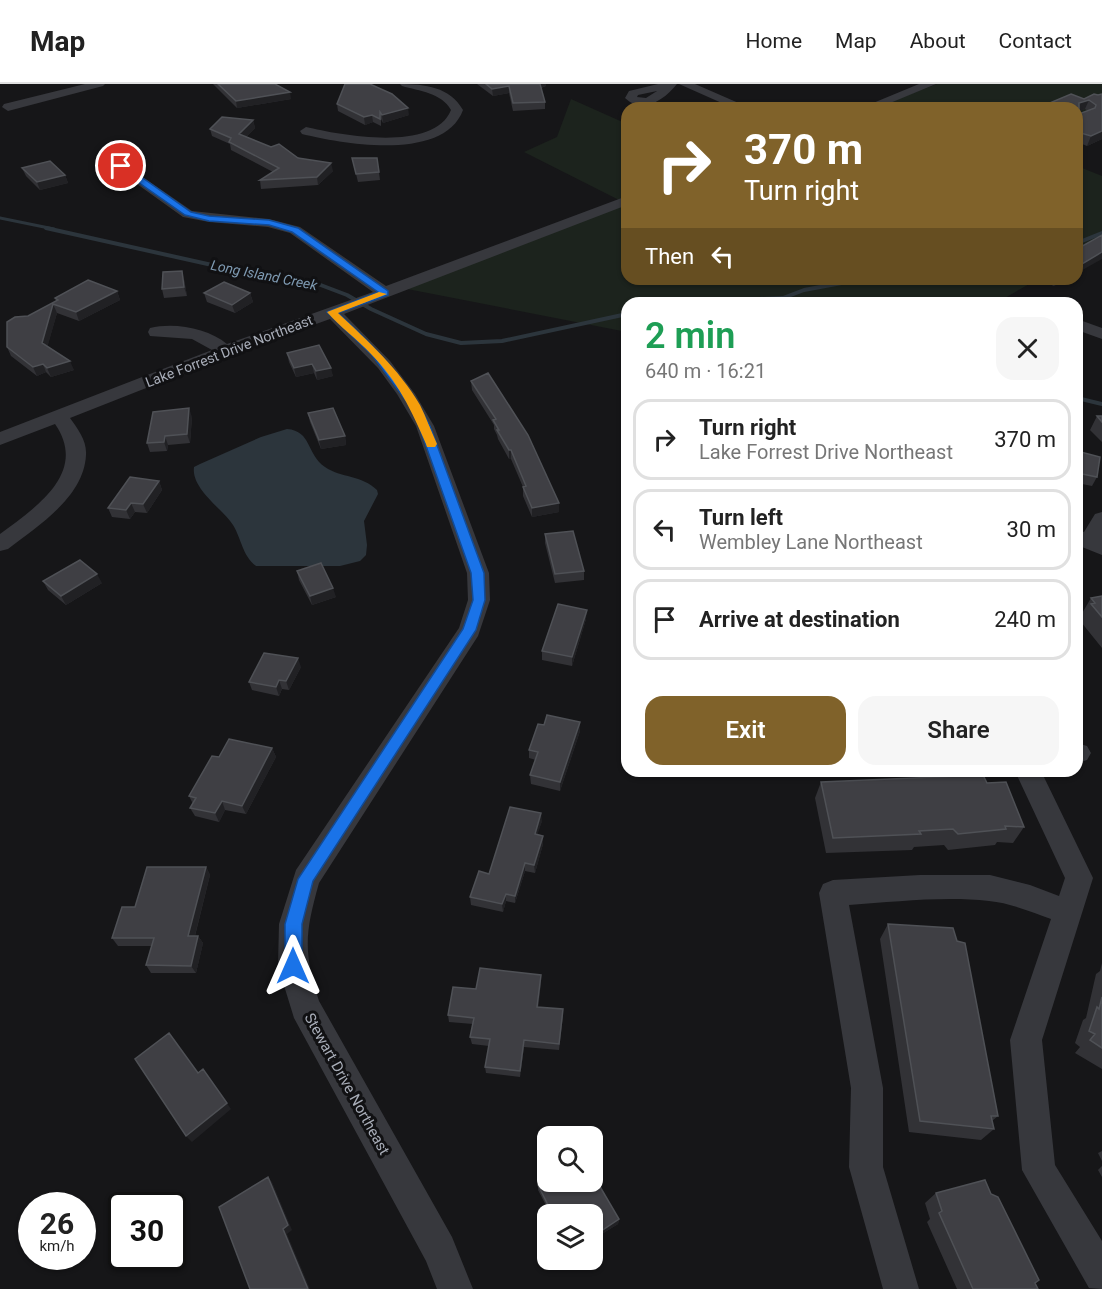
<!DOCTYPE html>
<html lang="en">
<head>
<meta charset="utf-8">
<style>
  body { margin:0; font-family:Roboto,sans-serif; background:#f6f6f6; color:#222; height:100vh; display:flex; flex-direction:column; font-size:22px; white-space:nowrap }
  * { box-sizing:border-box; margin:0 }
  p { font-size:20px; color:#767676 }
  .icon { flex:none; width:33px; height:33px; fill:none; stroke:currentColor; stroke-width:2; stroke-linecap:round; stroke-linejoin:round }
  .map { position:relative; flex:1; overflow:hidden }
  .side { position:absolute; left:621px; top:213px; width:462px; height:480px; display:flex; flex-direction:column; background:#fff; border-radius:18px; box-shadow:0 2px 4px #0004 }
  .side>* { flex:none }
  .hud { position:absolute; left:621px; top:18px; width:462px; height:183px; border-radius:18px; box-shadow:0 2px 4px #0004; background:#80622a; color:#fff; overflow:hidden }
  .controls { position:absolute; left:537px; top:1042px; display:grid; gap:12px }
  .controls a { display:grid; place-items:center; width:66px; height:66px; border-radius:12px; background:#fff; box-shadow:0 2px 4px #0004; font-size:30px }
  .speed { position:absolute; left:18px; top:1108px; display:flex; gap:12px; font-size:30px; font-weight:700; text-align:center }
  .speed>* { display:grid; place-content:center; width:78px; height:78px; border-radius:50%; background:#fff; box-shadow:0 2px 4px #0004; line-height:1 }
  .speed small { font-size:15px; font-weight:400 }
  .speed .limit { border:3px solid #111; border-radius:9px; background:#fff; color:#111 }
  .pin { position:absolute; display:grid; place-items:center; width:51px; height:51px; color:#fff; margin:-26px; border:3px solid #fff; border-radius:50%; box-shadow:0 2px 6px #0007 }
  .me { position:absolute; width:66px; margin:-33px; rotate:0deg; stroke-linejoin:round; filter:drop-shadow(0 0 4px #0008) }
  .turn { display:flex; align-items:center; gap:21px; height:126px; padding:0 24px; font-size:27px }
  .turn .icon { width:78px; height:78px; stroke-width:2.5 }
  .turn b { display:block; font-size:42px; line-height:51px }
  .then { display:flex; align-items:center; height:57px; padding:0 24px; background:#0003; gap:12px; font-size:22px }
  .round { display:grid; place-items:center; flex:none; width:63px; height:63px; border-radius:18px; background:#f6f6f6 }
  .head { display:flex; align-items:center; justify-content:space-between; height:102px; padding:0 24px }
  h1 { font-size:36px; font-weight:600; line-height:45px; color:#1e9e55 }
  .action { display:flex; gap:12px; margin-top:auto; padding:12px 24px }
  .action a { flex:1; height:69px; border-radius:18px; background:#80622a; color:#fff; font-size:24px; font-weight:600; line-height:69px; text-align:center }
  .action a+a { background:#f6f6f6; color:#222 }
  ul { padding:0; list-style:none }
  li { display:flex; align-items:center; gap:18px; height:81px; margin:0 12px 9px; padding:0 12px; border:3px solid #e0e0e0; border-radius:18px }
  li div { flex:1 }
  li b { display:block; font-size:22px }
  li em { font-style:normal }
  header { display:flex; align-items:center; gap:36px; box-sizing:border-box; height:84px; padding:0 30px; background:#fff; border-bottom:2px solid #e0e0e0 }
  header strong { font-size:28px }
  nav { display:flex; gap:33px; margin-inline-start:auto; font-size:21px }
  .map>svg:first-child { display:block }
</style>
</head>
<body>
<header>
<strong>Map</strong>
<nav><a>Home</a><a>Map</a><a>About</a><a>Contact</a></nav>
</header>
<div class="map">
<svg width="1102" height="1205" viewBox="0 0 1102 1205">
  <rect width="100%" height="100%" fill="#161618"/>
  <path fill="#1c231d" d="M937,0H1102V21L1077,31V24H873Z
    M571,15L627,40V195H1038L996,219H627V248L397,203L623,118L524,68L557,53Z
    M1077,82L1102,92V158L1077,172Z"/>
  <path fill="#2c353c" d="M287,345C312,347 306,370 325,383C341,394 362,391 377,406L378,410L364,437L367,461L366,471L360,477L340,482H256C242,471 242,456 233,441C223,425 191,405 194,383L200,380L261,353Z"/>
  <g fill="none" stroke-linecap="round" stroke-linejoin="round">
    <path stroke="#2c353c" stroke-width="3" d="M0,134L54,145"/>
    <path stroke="#2c353c" stroke-width="4" d="M46,144L248,189L285,192L318,200L347,211L371,225L426,250L461,259L502,257L627,230
      M1077,159L1102,149
      M783,214L804,206L863,195
      M675,219L782,214L812,219
      M1077,314L1102,320"/>
    <path fill="#37383d" fill-rule="evenodd" d="M85,0H105L103,2L8,27L2,23L4,20Z
      M400,0C425,0 450,3 463,26C444,78 343,60 302,50L300,47L306,43C340,51 434,69 451,26C442,9 419,7 402,2Z
      M658,0H677C664,16 643,31 625,14L629,7ZM657,7L646,14L637,13L638,11Z
      M679,0H695L750,24H733Z
      M919,0H936L878,24H861Z
      M121,78L192,127L269,135L300,143L386,202L627,112V121L344,230L390,277L415,310L434,342L489,489L490,516L478,552L319,799C305,849 303,867 319,917L452,1153L473,1205H437L426,1177L294,934L278,882L279,840L296,786L459,544L468,516L467,489L416,342L397,310L378,284L330,235L230,271L70,334C78,345 87,357 86,371C84,413 38,442 8,465L0,467V450C35,424 89,389 55,340L0,361V348L212,266L192,255L150,252L148,248L150,244C174,238 208,244 227,260L373,208L290,149L268,143L209,138L183,133L116,85L114,82Z
      M1077,235L1102,244V255L1077,246Z
      M1102,428V471L1077,461V446L1084,448L1095,430Z
      M1077,659L1087,662L1091,669L1087,676L1078,679Z
      M1015,687H1041L1093,794L1042,956L1055,1081L1102,1157V1205L1089,1204L1022,1086L1010,956L1051,835C1032,828 1010,819 989,817C943,812 895,818 849,821L883,1004V1083L919,1205H883L849,1083L851,1004L819,809L823,800L833,796L920,791H990L1030,801L1059,812L1065,794Z"/>
  </g>
  <path fill="#323236" fill-rule="evenodd" d="M213,0H275L291,15L237,24Z
    M477,0H546V2L541,4L545,18V25L513,27L509,9L493,12Z
    M1098,11L1102,55L1087,62L1077,58V24L1084,15ZM1085,25L1088,27L1079,30V27Z
    M337,20L409,31L383,39L381,35V42L373,38L365,41L338,27Z
    M253,36L255,44L246,53L333,87L318,101L261,105L260,96L273,88L231,66L230,60L212,52L210,45Z
    M352,74H377L380,96L358,98Z
    M22,84L65,91L68,99L40,106L26,92Z
    M184,195L187,212L164,214L162,205Z
    M1037,195H1066L1054,202Z
    M117,207L120,216L79,237L57,229L47,263L74,286L51,293L46,288L37,292L11,272L7,263L28,232L56,217L55,214Z
    M204,209H250L253,218L235,229L207,218Z
    M319,261L333,292L317,296L314,289L296,293L289,278L287,269Z
    M471,297L559,419V428L532,433L523,412V403L511,375H509L498,355L497,351L494,345V341L472,306Z
    M308,329L345,352L346,361L321,365L310,338Z
    M1097,332H1102V358L1090,346Z
    M192,333L190,359L168,361L167,367L150,368L147,359Z
    M1077,367L1097,393L1092,402L1077,399Z
    M159,397L162,406L147,429L135,428L130,435L112,433L108,424Z
    M545,450L584,487V496L555,499L545,459Z
    M297,487L336,513L312,521L299,496Z
    M43,497L102,499L66,521L48,506Z
    M1102,512V564L1081,538L1083,534L1081,531L1091,514Z
    M586,535L572,582L542,576V567Z
    M301,583L289,606L282,605L279,612L252,606L249,598Z
    M580,638V647L560,707L531,700L530,691L536,676L529,674V666L544,641Z
    M272,664L276,673L246,730L225,726L219,738L195,732L190,724L193,720L189,712L219,673Z
    M821,698L987,699L1024,743L1013,759L997,758L995,761L948,766L944,761L914,763L912,766L826,769L815,714Z
    M542,737L537,750L543,752V760L535,789L525,787L515,819L506,817L503,828L471,821L470,813L489,790Z
    M206,783L210,791L195,852H198L203,859L196,889H151L146,881L152,862H118L112,854L135,823Z
    M888,840L998,1032L992,1037L994,1045L981,1056L909,1048L880,855Z
    M1102,879V985L1075,969L1080,963L1075,959L1083,936L1086,934L1096,890L1100,887Z
    M541,898L538,923L563,932L559,966L524,963L520,993L486,989L485,983L489,962L472,960L470,953L473,940L449,938L448,931L476,905Z
    M1102,1067V1077L1098,1069Z
    M548,1073V1086L544,1080V1075Z
    M1102,1082V1093L1098,1086Z
    M538,1101L619,1135L618,1140L592,1156V1131H551L538,1106Z
    M936,1109L991,1110L1038,1205H957L927,1138L930,1135L925,1119Z"/>
  <path fill="#212124" d="M539,0H546V2L539,4Z
    M509,2V9L493,12L492,5Z
    M290,8L291,15L237,24L236,17Z
    M1089,16L1085,25L1077,28L1079,19Z
    M408,24L409,31L383,39L382,31Z
    M372,31L373,38L365,41L364,33Z
    M253,36L255,44L241,58L239,50Z
    M1102,47V55L1087,62L1091,52Z
    M331,79L333,87L318,101L317,93Z
    M65,91L68,99L40,106L37,98Z
    M1102,168V175L1077,189V183Z
    M182,187L184,195L187,212L184,203Z
    M1057,195H1066L1054,202Z
    M117,207L120,216L79,237L76,228Z
    M250,209L253,218L235,229L232,221Z
    M53,220L57,229L46,268L42,259Z
    M70,277L74,286L51,293L47,284Z
    M43,280L46,288L37,292L33,283Z
    M312,280L314,289L296,293L294,284Z
    M331,284L333,292L317,296L316,287Z
    M189,324L192,333L190,359L187,350Z
    M165,352L168,361L167,367L164,358Z
    M345,352L346,361L321,365L319,356Z
    M509,366H511V375H509Z
    M159,397L162,406L147,429L143,420Z
    M131,419L135,428L130,435L126,426Z
    M559,419V428L532,433V424Z
    M97,490L102,499L66,521L61,512Z
    M333,504L336,513L312,521L310,512Z
    M587,526L586,535L572,582V573Z
    M298,574L301,583L289,606L286,597Z
    M279,596L282,605L279,612L276,603Z
    M580,638V647L560,707V698Z
    M272,664L276,673L246,730L242,722Z
    M222,717L225,726L219,738L215,729Z
    M541,729L542,737L535,758V750Z
    M543,752V760L535,789L534,781Z
    M525,779V787L515,819V812Z
    M206,783L210,791L193,859L188,852Z
    M506,810V817L503,828L502,820Z
    M198,852L203,859L196,889L191,882Z
    M541,891V898L538,929L537,923Z
    M524,956V963L520,993V987Z
    M203,985L231,1025L192,1058L186,1052Z
    M268,1093L272,1098L292,1146L287,1150L310,1205H308L283,1145Z
    M619,1135L618,1140L592,1156V1153Z"/>
  <path fill="#3f3f44" stroke="#4f5156" stroke-width="1.5" fill-rule="evenodd" d="M218,0H275L290,8L236,17Z
    M345,0H370L392,10L408,24L382,31L380,28V35L372,31L364,33L337,20Z
    M486,0H540L545,18L513,19L509,2L492,5Z
    M1071,10L1084,15L1094,10L1098,11L1102,10V47L1091,52L1077,48V24H1038ZM1089,16L1096,21L1095,24L1079,30V19Z
    M222,33L253,36L239,50L271,63L279,60L298,74L331,79L317,93L260,96L279,84L229,58L231,54L210,45Z
    M352,74H377L379,88L356,90Z
    M50,77L65,91L37,98L22,84Z
    M1102,151V168L1077,183V165Z
    M182,187L184,203L162,205L163,188Z
    M88,196L117,207L76,228L53,220L42,259L70,277L47,284L43,280L33,283L7,263V238L15,233L28,232L58,216L55,214Z
    M224,198L250,209L232,221L204,209Z
    M319,261L331,284L316,287L312,280L294,284L287,269Z
    M488,289L528,351L559,419L532,424L523,403L526,402L511,366H509L497,346H499L493,336L496,335L471,297Z
    M189,324L187,350L165,352L164,358L147,359L153,328Z
    M333,324L345,352L319,356L308,329Z
    M1097,332H1102V338Z
    M1077,367L1100,373L1097,393L1077,389Z
    M130,393L159,397L143,420L131,419L126,426L108,424Z
    M573,447L584,487L555,490L545,450Z
    M80,476L97,490L61,512L43,497Z
    M321,479L333,504L310,512L297,487Z
    M1102,512V533L1091,520L1095,519L1091,514Z
    M558,520L587,526L572,573L542,567Z
    M264,569L298,574L286,597L279,596L276,603L249,598Z
    M547,631L580,638L560,698L530,691L538,668L529,666L538,640L544,641Z
    M229,655L272,664L242,722L222,717L215,729L190,724L196,714L189,712L212,672L219,673Z
    M983,691L987,699L1006,698L1024,743L1005,742L1006,745L958,750L953,745L919,747L921,750L833,754L821,698Z
    M510,723L541,729L535,750L543,752L534,781L525,779L515,812L506,810L502,820L470,813L479,787L489,790Z
    M147,783H206L188,852H198L191,882L146,881L154,854H112L122,823H135Z
    M888,840L953,844L957,857L965,859L998,1032H991L994,1045L920,1037Z
    M480,884L541,891L537,923L563,925L559,960L524,956L520,987L485,983L490,955L470,953L474,934L448,931L453,903L476,905Z
    M1102,913V964L1090,956L1095,950L1089,947L1097,923L1099,925Z
    M169,949L198,989L203,985L227,1019L186,1052L135,975Z
    M548,1073V1081L544,1075Z
    M592,1089L619,1135L592,1153V1131H553L538,1101L548,1095V1098H592Z
    M268,1093L288,1141L283,1145L308,1205H250L219,1123Z
    M985,1096L991,1110L998,1113L1039,1196L1035,1199L1038,1205H973L939,1129L942,1127L936,1109Z"/>
  <path fill="#1a73e8" stroke="#114b97" stroke-width="1.5" d="M118,80H123L191,128L209,132L269,136L298,144L388,207V211L338,229C375,263 408,297 430,342L484,489L485,516L476,546L313,797L302,840V882L299,888L293,890L287,888L285,882V840L298,795L463,545L473,516L471,489L419,342L410,322L372,271L327,228L378,208L292,148L269,141L209,137L185,131L118,84Z"/>
  <path fill="#f59e0b" d="M379,208L387,210L338,229C368,257 399,285 420,321C426,333 431,347 437,360L435,363H427L426,360C412,327 397,296 371,270C357,255 340,243 327,228Z"/>
  <g text-anchor="middle" stroke-width="6" stroke-linejoin="round" paint-order="stroke">
    <g font-size="14" font-style="italic" fill="#7f9bb3" stroke="#111113">
      <text transform="translate(264 191) rotate(11)" y="5">Long Island Creek</text>
    </g>
    <g font-size="14" fill="#a8adb8" stroke="#111113">
      <text transform="translate(229 267) rotate(-21)" y="5">Lake Forrest Drive Northeast</text>
    </g>
    <g font-size="15" fill="#a8adb8" stroke="#111113">
      <text transform="translate(347 1000) rotate(61)" y="5">Stewart Drive Northeast</text>
    </g>
  </g>
</svg>
<div class="controls">
<a><svg class="icon" aria-label="search" viewBox="0 0 24 24"><circle cx="10" cy="10" r="6"/><path d="M15 15l6 6"/></svg></a>
<a><svg class="icon" aria-label="layers" viewBox="0 0 24 24"><path d="M12 4l9 5-9 5-9-5zM3 14l9 5 9-5"/></svg></a>
</div>
<div class="speed"><div>26<small>km/h</small></div><div class="limit">30</div></div>
<div class="pin" style="left:121px;top:82px;background:#d93025"><svg class="icon" aria-label="arrive" viewBox="0 0 24 24"><path d="M6 21V4h12l-3 4 3 4H6"/></svg></div>
<svg class="me" style="left:293px;top:882px" viewBox="-20 -20 40 40"><path d="M0-17L14 15 0 8-14 15z" fill="#1a73e8" stroke="#fff" stroke-width="4"/></svg>
<div class="hud">
<div class="turn"><svg class="icon" aria-label="right" viewBox="0 0 24 24"><path d="M7 20v-9h11M14 6l5 5-5 5"/></svg><div><b>370 m</b>Turn right</div></div>
<div class="then">Then<svg class="icon" aria-label="left" viewBox="0 0 24 24"><path d="M17 20v-9H6M10 6l-5 5 5 5"/></svg></div>
</div>
<section class="side">
<div class="head"><div><h1>2 min</h1><p>640 m · 16:21</p></div><a class="round"><svg class="icon" aria-label="close" viewBox="0 0 24 24"><path d="M6 6l12 12M18 6L6 18"/></svg></a></div>
<ul>
<li><svg class="icon" aria-label="right" viewBox="0 0 24 24"><path d="M7 20v-9h11M14 6l5 5-5 5"/></svg><div><b>Turn right</b><p>Lake Forrest Drive Northeast</p></div><em>370 m</em></li>
<li><svg class="icon" aria-label="left" viewBox="0 0 24 24"><path d="M17 20v-9H6M10 6l-5 5 5 5"/></svg><div><b>Turn left</b><p>Wembley Lane Northeast</p></div><em>30 m</em></li>
<li><svg class="icon" aria-label="arrive" viewBox="0 0 24 24"><path d="M6 21V4h12l-3 4 3 4H6"/></svg><div><b>Arrive at destination</b></div><em>240 m</em></li>
</ul>
<div class="action"><a>Exit</a><a>Share</a></div>
</section>
</div>
</body>
</html>
